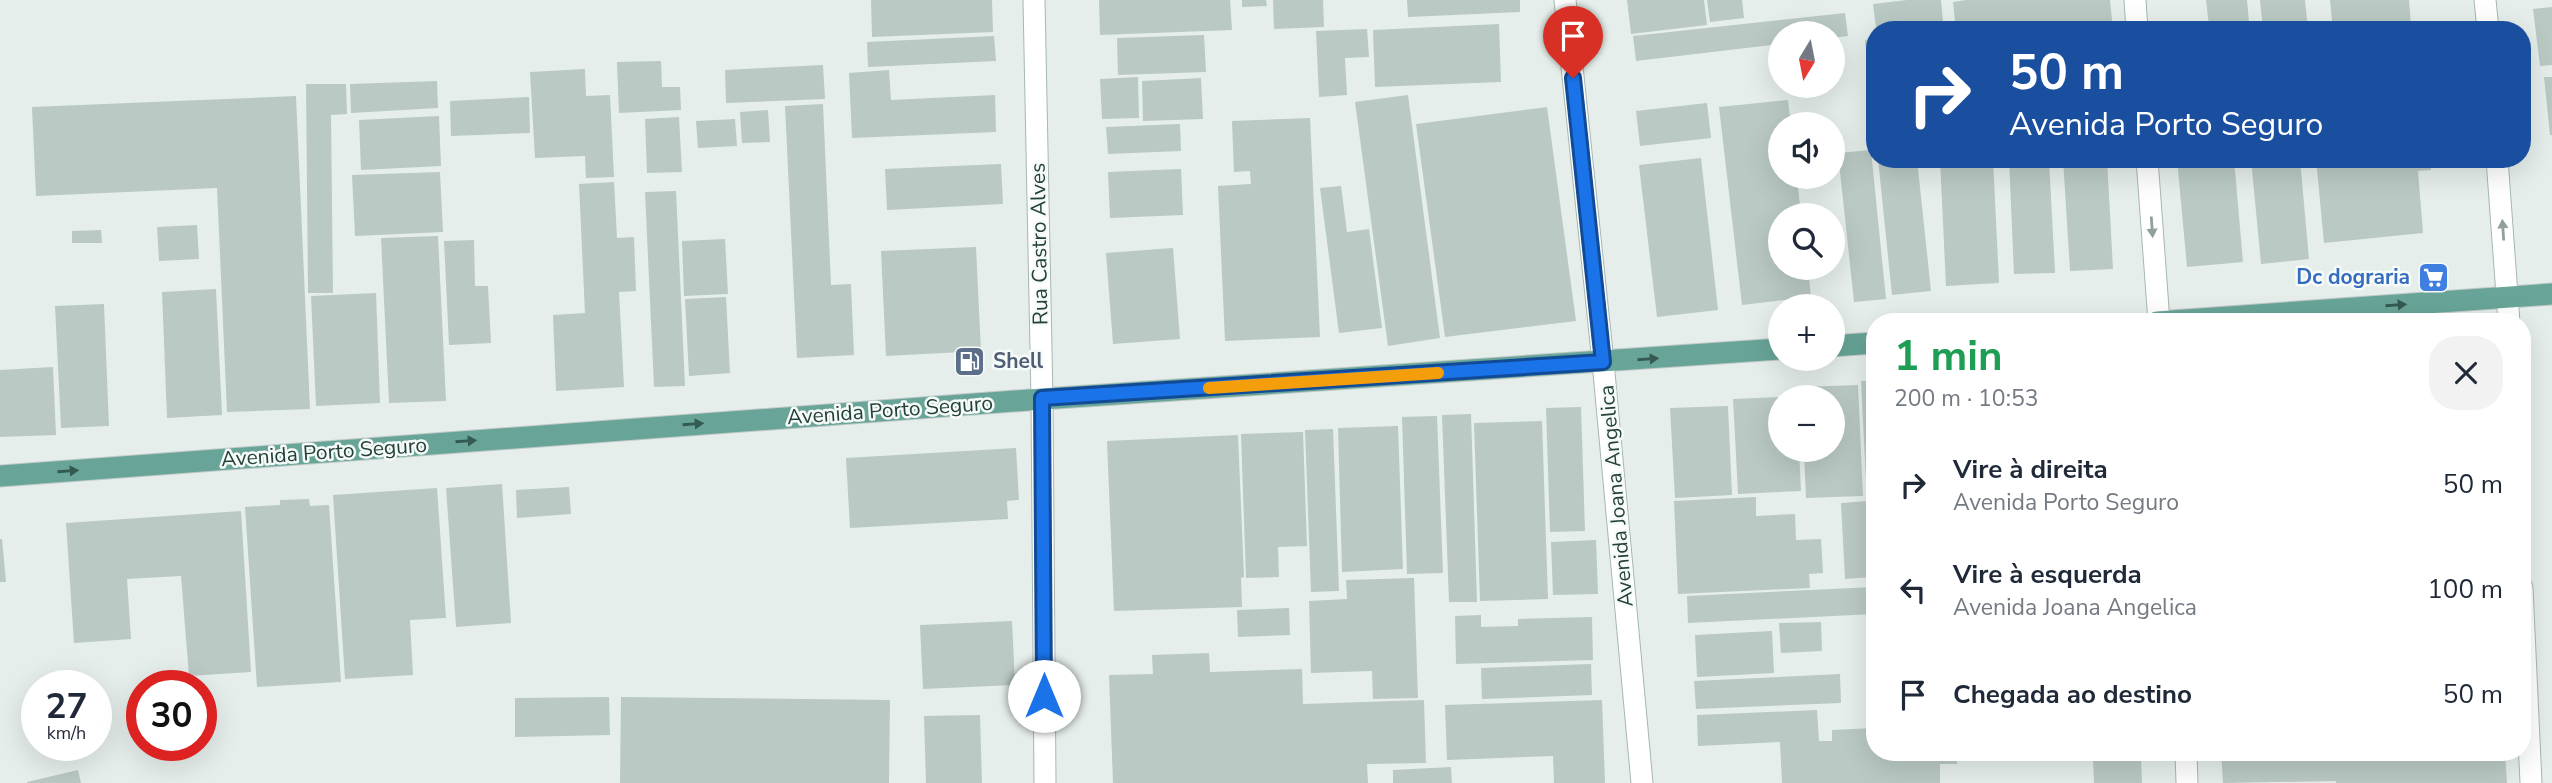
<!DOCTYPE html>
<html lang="pt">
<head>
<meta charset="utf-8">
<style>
  body { margin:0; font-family:"Nunito Sans",sans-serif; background:#f2f2f3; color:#1f2937; height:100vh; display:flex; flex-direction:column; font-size:26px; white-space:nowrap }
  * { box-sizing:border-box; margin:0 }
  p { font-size:23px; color:#747a83 }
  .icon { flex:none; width:38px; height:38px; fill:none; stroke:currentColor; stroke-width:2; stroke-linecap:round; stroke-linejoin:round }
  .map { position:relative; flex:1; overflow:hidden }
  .sheet { position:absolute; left:1866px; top:313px; width:665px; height:448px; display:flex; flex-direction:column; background:#fff; border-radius:28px; box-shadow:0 7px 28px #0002 }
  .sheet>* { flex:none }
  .top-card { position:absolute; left:1866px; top:21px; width:665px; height:147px; border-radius:28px; box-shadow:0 7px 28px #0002; background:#1a4fa0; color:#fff; overflow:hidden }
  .needle { width:46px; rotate:190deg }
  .fabs { position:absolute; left:1768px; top:21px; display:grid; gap:14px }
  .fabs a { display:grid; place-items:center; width:77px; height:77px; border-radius:50%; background:#fff; box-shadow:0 7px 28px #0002; font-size:35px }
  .speed { position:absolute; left:21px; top:670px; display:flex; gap:14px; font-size:35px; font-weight:700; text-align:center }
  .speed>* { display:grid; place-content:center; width:91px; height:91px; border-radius:50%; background:#fff; box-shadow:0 7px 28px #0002; line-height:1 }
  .speed small { font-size:18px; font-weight:400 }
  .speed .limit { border:10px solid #d22; background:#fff; color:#111 }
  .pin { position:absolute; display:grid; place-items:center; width:60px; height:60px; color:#fff; margin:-72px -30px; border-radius:50% 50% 50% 0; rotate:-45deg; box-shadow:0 0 7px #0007 }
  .pin .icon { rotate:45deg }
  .me { position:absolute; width:77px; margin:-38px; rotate:0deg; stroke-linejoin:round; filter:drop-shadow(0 0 5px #0008) }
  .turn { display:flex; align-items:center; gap:24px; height:147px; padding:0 28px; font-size:32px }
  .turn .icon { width:91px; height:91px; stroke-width:2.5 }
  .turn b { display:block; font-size:49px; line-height:60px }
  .round { display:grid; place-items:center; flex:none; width:74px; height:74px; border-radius:28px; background:#f2f2f3 }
  .overview { display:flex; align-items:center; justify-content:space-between; height:119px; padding:0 28px }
  h1 { font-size:42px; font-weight:700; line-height:52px; color:#1e9e55 }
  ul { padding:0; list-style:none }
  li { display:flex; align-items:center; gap:21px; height:105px; padding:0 28px }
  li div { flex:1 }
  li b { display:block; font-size:26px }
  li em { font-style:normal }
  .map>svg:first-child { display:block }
</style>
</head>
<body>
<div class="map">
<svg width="2552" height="783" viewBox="0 0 2552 783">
  <rect width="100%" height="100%" fill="#e5eeeb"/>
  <path fill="#bac9c4" d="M871,0H992L993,32L872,37Z
    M1099,0H1230L1232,30L1100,35Z
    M1242,0H1266L1267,6L1242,7Z
    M1273,0H1323L1324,27L1274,29Z
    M1407,0H1520V12L1408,17Z
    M1627,0H1704L1707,25L1631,34Z
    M1707,0H1742L1744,18L1710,22Z
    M1907,0H1941L1943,21L1876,28L1873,4Z
    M1966,0H2110L2113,30H1956L1953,2Z
    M2206,0H2247L2249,22L2209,26Z
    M2260,0H2305L2308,30H2263Z
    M2330,0H2409L2411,26L2333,30Z
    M2552,7V65L2540,66L2533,9Z
    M1845,13L1848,36L1832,38V33H1780V44L1636,61L1633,36Z
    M1499,24L1501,82L1375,87L1373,30Z
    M1367,29L1369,57L1345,58L1347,95L1319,97L1316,31Z
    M1204,35L1206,72L1118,75L1117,38Z
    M994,36L996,61L868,67L867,42Z
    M1874,39V109H1872L1865,40Z
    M661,61L662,87H680L681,110L619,113L617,62Z
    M823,65L825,99L726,103L725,70Z
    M585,69L586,96L610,95L614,177L586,178L585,156L535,158L530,72Z
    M889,70L891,100L995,95L996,132L852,138L849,73Z
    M1138,77L1139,118L1102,119L1100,79Z
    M2544,77H2552V135H2550Z
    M1201,78L1203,119L1143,121L1142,81Z
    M437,81L438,108L351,113L350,84Z
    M306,84H346L347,114L331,115L333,293H308Z
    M1408,95L1440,338L1388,346L1355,102Z
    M296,96L310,409L227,412L217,188L36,196L32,107Z
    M529,97L530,133L451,136L450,101Z
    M1788,100L1791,124H1780V177H1797L1801,215H1780V268H1808L1811,297L1742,305L1719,107Z
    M1707,103L1711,138L1640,146L1636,111Z
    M823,104L831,285L851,284L854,355L797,358L785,106Z
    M1547,107L1576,321L1445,337L1416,124Z
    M768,110L770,142L742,143L740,112Z
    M439,116L441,166L361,170L359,120Z
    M679,117L682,172L647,173L645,119Z
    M1310,118L1320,337L1225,341L1218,186L1251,184L1250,171L1234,172L1232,121Z
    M735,119L737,146L698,148L696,121Z
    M1180,124L1181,151L1108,154L1106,127Z
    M1871,150L1886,299L1854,302L1838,153Z
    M1701,158L1718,310L1657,317L1639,165Z
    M1878,159H1917L1931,291L1892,295Z
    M1940,159H1993L1999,283L1946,286Z
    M2009,159H2049L2055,273L2014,274Z
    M2063,159H2107L2113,269L2070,271Z
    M2177,159H2234L2243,262L2187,267Z
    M2251,159H2300L2309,259L2261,264Z
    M2316,159H2430L2431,170L2418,171L2423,233L2324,243Z
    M1001,164L1003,204L887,210L885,169Z
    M1181,169L1183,215L1110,218L1108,172Z
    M440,172L443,232L355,236L352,175Z
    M614,182L617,238L634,237L636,291L619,292L624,387L556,391L553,315L585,313L579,184Z
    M1341,186L1347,232L1369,229L1382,328L1339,333L1320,188Z
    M676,191L685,386L654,387L645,192Z
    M197,225L199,259L159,261L157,227Z
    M101,230L102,243H72V231Z
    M438,236L446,401L389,403L381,238Z
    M725,239L728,294L684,296L682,241Z
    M474,240L475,286H488L491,343L449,345L444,241Z
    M976,247L981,351L886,356L881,251Z
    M1173,248L1180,339L1113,344L1106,253Z
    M216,289L222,415L167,418L162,292Z
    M376,293L380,403L316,406L311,296Z
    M726,297L730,373L689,376L685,299Z
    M104,304L109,426L61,428L55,306Z
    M53,367L56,435L0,437V370Z
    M1861,381H1874V577L1845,579L1841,503L1867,501Z
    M1858,385L1863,496L1806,498L1804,450H1832V397H1802L1801,387Z
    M1780,397V450H1799L1801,491L1738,494L1733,399Z
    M1728,406L1732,495L1675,498L1670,408Z
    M1581,407L1585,531L1550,532L1546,408Z
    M1471,414L1477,602H1449L1442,415Z
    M1437,416L1443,573L1407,574L1402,417Z
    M1542,421L1548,599L1480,601L1474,423Z
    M1398,426L1403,569L1342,572L1338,428Z
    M1333,429L1339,591L1311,592L1305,430Z
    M1303,432L1307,546L1278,547L1279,577L1246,578L1241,434Z
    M1238,435L1244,577L1241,578L1242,607L1114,611L1107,441Z
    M1016,448L1019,500L1007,501L1008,519L850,528L846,458Z
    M502,484L511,623L456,627L446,488Z
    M569,487L571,514L517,518L516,490Z
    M437,488L446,618L410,620L413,675L345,679L333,495Z
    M1756,497V516L1795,514L1796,540L1821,539L1823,573L1809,574L1810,588L1678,594L1674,501Z
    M309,499L310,506L329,505L341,682L257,687L245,507L280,505V500Z
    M241,511L251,672L189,676L181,576L127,579L131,639L74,643L66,523Z
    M0,539H2L6,582H0Z
    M1596,540L1598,594L1553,595L1551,542Z
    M1414,578L1418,698L1373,699L1372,671L1311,673L1309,601L1347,599L1346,580Z
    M1874,587V614L1688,623L1687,596Z
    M1289,608L1290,635L1238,637L1237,610Z
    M1481,615V627L1518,626V619L1592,617L1593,660L1456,664L1455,616Z
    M1012,621L1015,685L923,689L920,625Z
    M1821,622L1822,651L1781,653L1779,623Z
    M1772,631L1774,673L1697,677L1695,635Z
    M1209,653L1210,672L1302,669L1303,704L1424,700L1426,763L1367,764L1368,783H1113L1109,675L1153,674L1152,655Z
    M1591,664L1592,695L1482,699L1481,668Z
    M1840,674L1841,703L1696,709L1694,681Z
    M609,697L610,735L515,737V698Z
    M621,697L890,700L889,783H620Z
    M1602,700L1605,783H1554L1553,756L1447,760L1445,705Z
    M1817,710L1819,741H1832V730L1874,728V752H1956L1957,764H1940V783H1782L1780,742L1698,746L1697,715Z
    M980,715L982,783H926L924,716Z
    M2221,752H2505L2507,783H2336V781L2223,783Z
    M2141,758L2142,783H2094L2093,760Z
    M1451,767L1452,783H1393V770Z
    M78,770L81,783H27V782Z"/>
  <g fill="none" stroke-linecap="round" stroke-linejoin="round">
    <defs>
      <path id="minor" d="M1034,0L1042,399L1045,783
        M1565,0L1603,362L1642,783
        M2135,0L2137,30
        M2485,0L2488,30
        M2147,159L2159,322
        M2497,159L2509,322
        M2522,588L2531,783
        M2186,752L2187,783"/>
      <path id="major" d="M2157,322L2552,294
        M1832,346L1874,343
        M0,476L1042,399L1780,349"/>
    </defs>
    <use href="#minor" stroke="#a7b7b2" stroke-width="23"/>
    <use href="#major" stroke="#c1cac8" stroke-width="23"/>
    <use href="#minor" stroke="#fff" stroke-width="21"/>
    <use href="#major" stroke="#68a598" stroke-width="21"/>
  </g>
  <defs><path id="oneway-solid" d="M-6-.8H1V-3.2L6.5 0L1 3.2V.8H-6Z" transform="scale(1.75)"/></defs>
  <g fill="#91a09c">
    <use href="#oneway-solid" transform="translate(2152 227) rotate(86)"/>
    <use href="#oneway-solid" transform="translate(2503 230) rotate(-94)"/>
  </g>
  <g fill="#345a52">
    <use href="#oneway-solid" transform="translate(2396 305) rotate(-4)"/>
    <use href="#oneway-solid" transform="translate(1648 359) rotate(-4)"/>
    <use href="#oneway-solid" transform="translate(693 424) rotate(-4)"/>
    <use href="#oneway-solid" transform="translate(466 441) rotate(-4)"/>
    <use href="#oneway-solid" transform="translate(68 471) rotate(-4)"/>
  </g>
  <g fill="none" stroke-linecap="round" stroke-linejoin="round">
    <defs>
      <path id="route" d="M1044,696L1042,398L1603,362L1573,78"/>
    </defs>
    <use href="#route" stroke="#114b97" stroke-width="18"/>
    <use href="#route" stroke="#1a73e8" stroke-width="12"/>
    <path stroke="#f59e0b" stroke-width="12" d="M1209,388L1438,373"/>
  </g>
  <defs>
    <symbol id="supermarket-square" viewBox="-11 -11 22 22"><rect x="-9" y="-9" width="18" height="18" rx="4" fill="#3f7fe0" stroke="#f6faf8"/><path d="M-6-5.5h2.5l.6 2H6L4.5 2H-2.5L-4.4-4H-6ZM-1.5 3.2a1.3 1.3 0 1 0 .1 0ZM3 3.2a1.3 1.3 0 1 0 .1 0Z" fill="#fff"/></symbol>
    <symbol id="fuel-square" viewBox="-11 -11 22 22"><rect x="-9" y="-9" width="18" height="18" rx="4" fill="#5c6f8a" stroke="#f6faf8"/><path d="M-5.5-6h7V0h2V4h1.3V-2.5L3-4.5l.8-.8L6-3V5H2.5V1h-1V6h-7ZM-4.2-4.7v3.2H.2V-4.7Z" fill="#fff"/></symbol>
  </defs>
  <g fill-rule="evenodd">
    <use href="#supermarket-square" x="2416" y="260" width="35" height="35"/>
    <use href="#fuel-square" x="952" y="344" width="35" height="35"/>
  </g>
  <g text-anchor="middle" stroke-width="5" stroke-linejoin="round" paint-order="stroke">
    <g font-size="21" fill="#23413a" stroke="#f6faf8">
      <text transform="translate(1039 244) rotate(-91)" y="7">Rua Castro Alves</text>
      <text transform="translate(890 410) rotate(-4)" y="7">Avenida Porto Seguro</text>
      <text transform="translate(324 452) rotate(-4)" y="7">Avenida Porto Seguro</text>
      <text transform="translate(1616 496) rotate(-95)" y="7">Avenida Joana Angelica</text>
    </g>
    <g font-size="21" font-weight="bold" fill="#366cbe" stroke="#f6faf8" text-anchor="end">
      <text x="2410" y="284">Dc dograria</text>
    </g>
    <g font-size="21" font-weight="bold" fill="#4e5e75" stroke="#f6faf8" text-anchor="start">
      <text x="993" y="368">Shell</text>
    </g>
  </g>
</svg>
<div class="fabs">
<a><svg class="needle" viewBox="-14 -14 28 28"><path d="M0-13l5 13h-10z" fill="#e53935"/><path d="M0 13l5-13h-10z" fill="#747a83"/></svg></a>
<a><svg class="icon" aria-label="sound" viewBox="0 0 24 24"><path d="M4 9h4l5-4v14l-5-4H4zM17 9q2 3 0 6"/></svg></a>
<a><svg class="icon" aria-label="search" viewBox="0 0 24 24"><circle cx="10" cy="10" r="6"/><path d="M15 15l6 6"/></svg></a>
<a>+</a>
<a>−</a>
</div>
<div class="speed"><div>27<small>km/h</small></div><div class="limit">30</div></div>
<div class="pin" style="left:1573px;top:78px;background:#d93025"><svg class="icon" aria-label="arrive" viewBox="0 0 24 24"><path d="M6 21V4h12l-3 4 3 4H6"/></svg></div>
<svg class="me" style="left:1044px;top:696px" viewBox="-20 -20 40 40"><circle r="19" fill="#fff"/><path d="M0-13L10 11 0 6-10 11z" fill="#1a73e8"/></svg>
<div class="top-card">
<div class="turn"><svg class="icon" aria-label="right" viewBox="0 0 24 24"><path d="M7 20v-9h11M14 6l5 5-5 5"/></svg><div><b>50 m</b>Avenida Porto Seguro</div></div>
</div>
<section class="sheet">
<div class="overview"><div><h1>1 min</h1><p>200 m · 10:53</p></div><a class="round"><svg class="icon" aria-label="close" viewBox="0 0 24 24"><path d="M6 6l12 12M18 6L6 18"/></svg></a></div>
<ul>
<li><svg class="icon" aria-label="right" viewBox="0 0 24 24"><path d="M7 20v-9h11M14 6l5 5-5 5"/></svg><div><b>Vire à direita</b><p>Avenida Porto Seguro</p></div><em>50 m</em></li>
<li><svg class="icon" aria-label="left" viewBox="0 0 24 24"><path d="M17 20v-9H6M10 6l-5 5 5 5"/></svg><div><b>Vire à esquerda</b><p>Avenida Joana Angelica</p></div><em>100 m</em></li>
<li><svg class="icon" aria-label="arrive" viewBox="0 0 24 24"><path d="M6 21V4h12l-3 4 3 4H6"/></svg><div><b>Chegada ao destino</b></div><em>50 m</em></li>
</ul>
</section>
</div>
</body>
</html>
